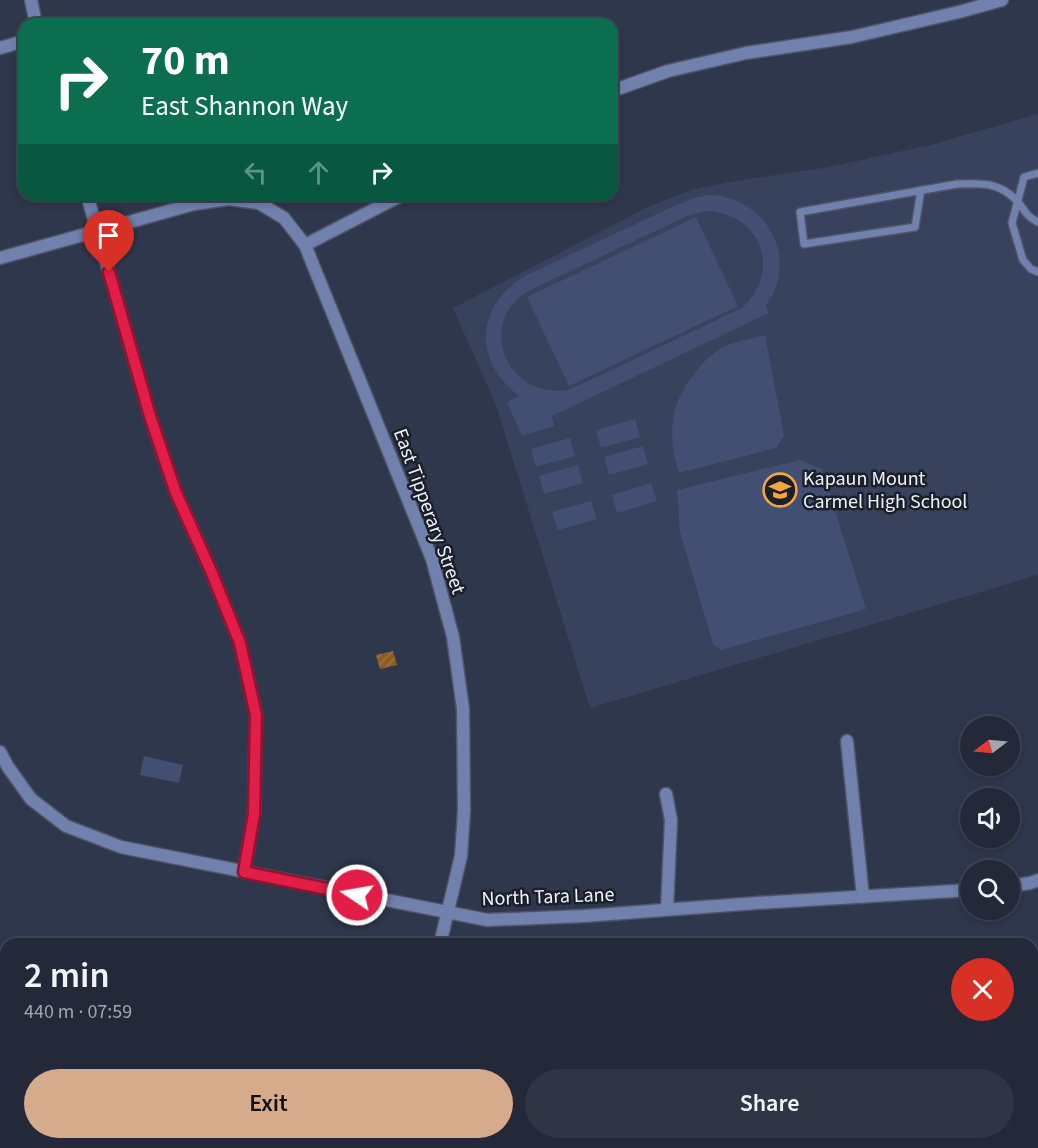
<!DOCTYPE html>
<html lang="en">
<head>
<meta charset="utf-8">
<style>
  body { margin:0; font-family:"Source Sans 3",sans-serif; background:#2f3544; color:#f1f3f6; height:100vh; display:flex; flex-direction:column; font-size:22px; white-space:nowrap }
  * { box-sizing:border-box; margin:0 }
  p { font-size:20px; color:#a3a6ae }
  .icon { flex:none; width:33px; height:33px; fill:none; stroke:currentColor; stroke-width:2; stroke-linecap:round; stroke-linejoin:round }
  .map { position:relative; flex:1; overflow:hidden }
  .details { position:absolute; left:0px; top:938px; width:1038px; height:212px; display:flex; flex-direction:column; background:#232939; border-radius:18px 18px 0 0; box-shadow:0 3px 9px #0003,0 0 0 2px #404553 }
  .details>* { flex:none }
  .top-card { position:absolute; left:18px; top:18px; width:600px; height:183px; border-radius:18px; box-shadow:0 3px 9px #0003,0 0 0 2px #404553; background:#0b6e4f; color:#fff; overflow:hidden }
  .needle { width:39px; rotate:254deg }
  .controls { position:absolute; left:960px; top:716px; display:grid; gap:12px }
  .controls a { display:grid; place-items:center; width:60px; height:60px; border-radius:50%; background:#232939; box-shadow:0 3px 9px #0003,0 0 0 2px #404553; font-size:30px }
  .pin { position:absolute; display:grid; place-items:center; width:51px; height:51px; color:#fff; margin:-62px -26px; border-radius:50% 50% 50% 0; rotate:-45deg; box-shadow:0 0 6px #0007 }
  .pin .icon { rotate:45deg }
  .me { position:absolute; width:66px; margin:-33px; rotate:282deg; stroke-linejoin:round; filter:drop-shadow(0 0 4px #0008) }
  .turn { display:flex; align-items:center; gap:21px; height:126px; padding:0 24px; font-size:27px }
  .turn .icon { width:78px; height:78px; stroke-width:2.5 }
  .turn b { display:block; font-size:42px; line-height:51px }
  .lanes { display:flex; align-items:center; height:57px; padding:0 24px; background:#0003; justify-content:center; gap:30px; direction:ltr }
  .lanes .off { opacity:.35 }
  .round { display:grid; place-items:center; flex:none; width:63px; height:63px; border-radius:32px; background:#2f3544 }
  .overview { display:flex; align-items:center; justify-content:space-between; height:102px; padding:0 24px }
  h1 { font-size:36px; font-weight:600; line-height:45px }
  .cta { display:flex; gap:12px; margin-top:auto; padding:12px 24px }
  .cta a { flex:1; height:69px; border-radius:36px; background:#d6ab8b; color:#111; font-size:24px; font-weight:600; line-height:69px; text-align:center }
  .cta a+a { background:#2f3544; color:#f1f3f6 }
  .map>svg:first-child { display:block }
</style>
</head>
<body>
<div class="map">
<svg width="1038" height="1148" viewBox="0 0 1038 1148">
  <defs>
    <pattern id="building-hatch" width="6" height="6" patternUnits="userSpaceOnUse" patternTransform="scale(1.5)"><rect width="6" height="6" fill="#8d5d22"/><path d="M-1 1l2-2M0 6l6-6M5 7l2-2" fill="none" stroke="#9d7543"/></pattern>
  </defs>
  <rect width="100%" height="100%" fill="#2f374c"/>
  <path fill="#38425c" d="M1038,114V575L590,708L496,405L453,308L650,206L694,189L736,181L829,167L930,145Z"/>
  <path fill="#424f72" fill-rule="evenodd" d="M705,195C763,193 802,256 766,306L769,313L552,416L554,426L522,436L507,402L519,396C473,361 475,306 525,276L674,206L694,198L705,196ZM706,211C761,213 783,271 742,308L571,389C514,403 476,333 521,296C526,292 532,290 537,287L687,216Z
    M696,217L738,306L569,386L527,297Z
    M765,335L784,436L776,448L679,473C673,455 670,432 674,413C679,391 701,360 720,349C734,341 750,339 765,335Z
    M635,419L640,437L601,448L596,430Z
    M570,438L575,456L536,467L531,449Z
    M643,446L648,464L609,475L604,457Z
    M800,460L822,469L866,609L721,650L713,644L680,532L677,490Z
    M578,465L583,483L544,494L539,476Z
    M651,483L657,501L617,513L612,495Z
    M591,501L597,519L558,530L552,512Z
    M144,756L183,765L179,783L140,775Z"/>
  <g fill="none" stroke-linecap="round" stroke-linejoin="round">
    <path stroke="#132155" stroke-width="4" d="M1032,994L1038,995
      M0,1066L6,1060
      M255,1143L257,1148
      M759,1143L761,1148
      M286,1148L297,1143
      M848,1148L850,1143"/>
  </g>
  <path fill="url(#building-hatch)" d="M393,651L397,665L380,669L376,655Z"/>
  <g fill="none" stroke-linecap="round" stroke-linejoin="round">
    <defs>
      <path id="service" d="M1038,173L1024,177L1012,223L1023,260L1031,269L1038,272
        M921,190L915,227L804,244L800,212L957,184C982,183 1000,182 1018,202C1026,212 1026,216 1038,222"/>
      <path id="minor" d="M31,0L36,24
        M0,48L24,41
        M612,91L668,71L746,53L852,37L959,12L1002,0
        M87,195L150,416L176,493L211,571L240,643L256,715L254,814L244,872
        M305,245L402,195
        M0,258L194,204L229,199L259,203L284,218L305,245L432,559L453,637L463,709L464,811L461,856L440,944
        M847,741L863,897
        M0,752L8,767L31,799L66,826L121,847L487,920L584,916L757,903L970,890
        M666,794L671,820L667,909
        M1010,886L1030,883L1038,880
        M398,1148L399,1143"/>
    </defs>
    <use href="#service" stroke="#4e5568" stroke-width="10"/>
    <use href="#minor" stroke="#4e5568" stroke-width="15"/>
    <use href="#service" stroke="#7081ad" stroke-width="7"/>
    <use href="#minor" stroke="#7081ad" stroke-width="12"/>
  </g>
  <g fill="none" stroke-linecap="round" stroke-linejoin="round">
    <defs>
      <path id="route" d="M109,272L150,416L176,493L211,571L240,643L256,715L254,814L244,872L357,895"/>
    </defs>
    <use href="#route" stroke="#92132f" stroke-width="15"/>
    <use href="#route" stroke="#e11d48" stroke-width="10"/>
  </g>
  <defs>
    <symbol id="school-ring" viewBox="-11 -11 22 22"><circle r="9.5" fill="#1b1f28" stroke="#f3a443" stroke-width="1.5"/><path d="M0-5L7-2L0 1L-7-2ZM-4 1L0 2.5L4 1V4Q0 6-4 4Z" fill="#f3a443"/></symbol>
  </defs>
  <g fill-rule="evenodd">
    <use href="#school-ring" x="761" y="471" width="38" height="38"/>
  </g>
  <g text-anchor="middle" stroke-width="5" stroke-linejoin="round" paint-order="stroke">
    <g font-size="20" fill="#eef3fe" stroke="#1b1f28" text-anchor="start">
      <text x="803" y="485">Kapaun Mount<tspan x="803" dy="23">Carmel High School</tspan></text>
    </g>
    <g font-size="20" fill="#eef3fe" stroke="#1b1f28">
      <text transform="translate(430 511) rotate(70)" y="7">East Tipperary Street</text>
      <text transform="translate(548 896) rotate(-2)" y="7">North Tara Lane</text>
    </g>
  </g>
</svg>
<div class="controls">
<a><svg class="needle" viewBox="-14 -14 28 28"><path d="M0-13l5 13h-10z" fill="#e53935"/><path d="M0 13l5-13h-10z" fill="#a3a6ae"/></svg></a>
<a><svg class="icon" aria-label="sound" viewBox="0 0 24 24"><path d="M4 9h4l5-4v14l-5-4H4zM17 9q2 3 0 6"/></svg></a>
<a><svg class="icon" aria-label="search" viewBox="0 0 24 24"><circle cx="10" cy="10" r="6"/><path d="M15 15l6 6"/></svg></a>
</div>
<div class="pin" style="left:109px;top:272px;background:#d93025"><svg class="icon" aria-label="arrive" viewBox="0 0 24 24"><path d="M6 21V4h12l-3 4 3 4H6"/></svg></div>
<svg class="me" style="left:357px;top:895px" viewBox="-20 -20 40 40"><circle r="17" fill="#e11d48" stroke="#fff" stroke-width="3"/><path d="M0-11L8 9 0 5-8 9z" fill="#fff"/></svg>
<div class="top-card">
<div class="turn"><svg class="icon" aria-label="right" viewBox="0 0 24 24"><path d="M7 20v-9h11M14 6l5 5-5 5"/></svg><div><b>70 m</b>East Shannon Way</div></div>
<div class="lanes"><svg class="icon off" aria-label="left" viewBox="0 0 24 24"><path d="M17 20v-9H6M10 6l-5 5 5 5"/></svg><svg class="icon off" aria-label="ahead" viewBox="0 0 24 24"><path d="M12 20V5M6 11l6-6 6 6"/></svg><svg class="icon" aria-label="right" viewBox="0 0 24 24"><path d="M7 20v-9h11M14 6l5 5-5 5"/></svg></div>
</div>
<section class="details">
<div class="overview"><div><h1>2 min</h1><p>440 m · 07:59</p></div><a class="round" style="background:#d93025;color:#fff"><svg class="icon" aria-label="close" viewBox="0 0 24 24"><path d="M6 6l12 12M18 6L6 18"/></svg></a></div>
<div class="cta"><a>Exit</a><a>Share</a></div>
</section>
</div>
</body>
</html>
